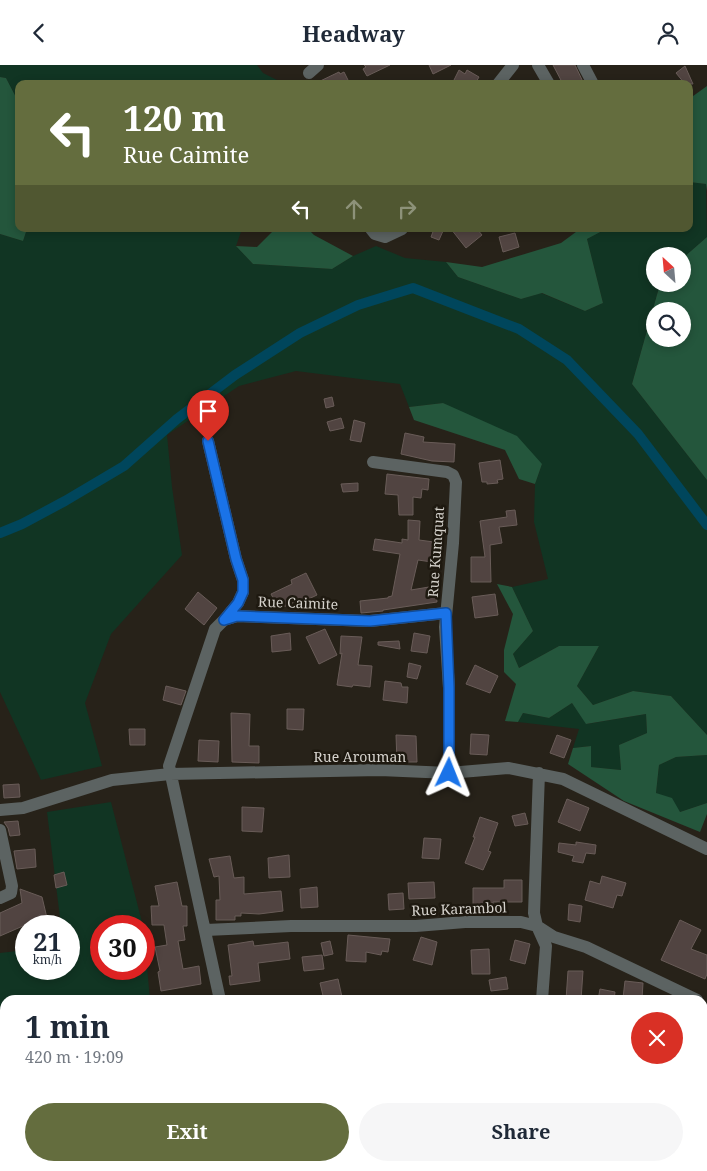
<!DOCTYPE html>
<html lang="en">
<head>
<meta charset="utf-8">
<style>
  body { margin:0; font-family:"Noto Serif",serif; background:#f6f6f7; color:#1f2937; height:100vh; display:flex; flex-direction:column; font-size:19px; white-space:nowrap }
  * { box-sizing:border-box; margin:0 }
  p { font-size:16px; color:#747a83 }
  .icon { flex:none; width:28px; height:28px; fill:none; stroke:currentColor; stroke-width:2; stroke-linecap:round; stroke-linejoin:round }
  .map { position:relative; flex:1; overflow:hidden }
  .side { position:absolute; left:0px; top:930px; width:708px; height:176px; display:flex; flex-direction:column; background:#fff; border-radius:15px 15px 0 0; box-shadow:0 2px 8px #0003 }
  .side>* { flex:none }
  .banner { position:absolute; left:15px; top:15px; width:678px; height:152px; border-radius:10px; box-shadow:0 2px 8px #0003; background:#646d3e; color:#fff; overflow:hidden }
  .needle { width:32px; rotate:334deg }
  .tools { position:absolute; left:646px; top:182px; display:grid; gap:10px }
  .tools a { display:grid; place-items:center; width:45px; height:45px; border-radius:50%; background:#fff; box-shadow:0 2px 8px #0003; font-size:25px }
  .speed { position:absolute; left:15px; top:850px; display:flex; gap:10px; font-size:25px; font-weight:700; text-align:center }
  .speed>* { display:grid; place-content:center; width:65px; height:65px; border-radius:50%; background:#fff; box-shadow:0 2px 8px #0003; line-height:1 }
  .speed small { font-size:12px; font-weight:400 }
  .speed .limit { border:8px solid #d22; background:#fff; color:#111 }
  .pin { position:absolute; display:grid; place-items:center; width:42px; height:42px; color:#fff; margin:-51px -21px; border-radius:50% 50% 50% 0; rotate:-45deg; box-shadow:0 0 5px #0007 }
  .pin .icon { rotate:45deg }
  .me { position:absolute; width:55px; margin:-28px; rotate:2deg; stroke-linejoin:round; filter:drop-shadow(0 0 4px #0008) }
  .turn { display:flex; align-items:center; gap:18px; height:105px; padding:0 25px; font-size:22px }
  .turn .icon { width:65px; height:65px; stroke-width:2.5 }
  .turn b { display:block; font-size:35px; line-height:42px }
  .lanes { display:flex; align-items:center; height:48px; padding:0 25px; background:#0003; justify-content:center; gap:25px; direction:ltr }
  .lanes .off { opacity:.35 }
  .round { display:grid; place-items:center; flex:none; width:52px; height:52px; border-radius:26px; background:#f6f6f7 }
  .overview { display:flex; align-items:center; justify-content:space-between; height:85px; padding:0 25px }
  h1 { font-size:30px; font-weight:700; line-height:38px }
  .primary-button { display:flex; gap:10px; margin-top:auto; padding:10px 25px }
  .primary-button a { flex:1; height:58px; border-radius:30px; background:#646d3e; color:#fff; font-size:20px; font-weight:700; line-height:58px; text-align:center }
  .primary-button a+a { background:#f6f6f7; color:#1f2937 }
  header { display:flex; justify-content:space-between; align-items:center; height:65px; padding:0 25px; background:#fff; font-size:22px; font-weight:700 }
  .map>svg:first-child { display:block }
</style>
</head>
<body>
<header><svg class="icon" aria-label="back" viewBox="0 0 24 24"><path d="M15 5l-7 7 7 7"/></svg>Headway<svg class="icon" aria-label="person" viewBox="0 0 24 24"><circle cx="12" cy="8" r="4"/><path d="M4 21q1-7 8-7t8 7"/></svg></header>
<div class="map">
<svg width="707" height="1106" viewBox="0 0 707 1106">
  <rect width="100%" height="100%" fill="#272219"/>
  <path fill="#113523" d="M0,0H257L263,8L285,19H19V38L6,13L0,12Z
    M689,117L706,119L707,172L683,193L682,191H655V219H660L632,319L707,415V670L671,631L633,626L593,640L577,621L599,581H559L519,603L513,589L533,566L512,522L548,514L534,457L535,419L542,399L443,338L409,342L400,319L296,306L239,321L167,370L172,422L182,490L111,569L85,638L102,701L41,715L0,627V169L23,176L27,164H242L236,181L253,199L332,204L353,191L376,181L405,193L446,197L458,212L521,234L541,228L585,246L603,238L587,174L606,164H689Z
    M572,638L587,659L646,649L647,668L619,680L621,705L591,702L590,681L573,683L579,664L518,657L523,648L549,653Z
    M707,690V738L680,747L656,728L659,700L676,692Z
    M111,737L143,861H101V904H144V867L150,935H5V1101H543L568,1106H0V888L26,885V904H69V861H61L47,747Z"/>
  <path fill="#24563c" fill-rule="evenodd" d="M0,12L6,13L19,38V164H27L23,176L0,169Z
    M707,21V126L706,119L689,117V34Z
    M275,164H308L314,170L353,191L332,204L253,199L236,181L257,182Z
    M580,164H606L587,174L603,238L585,246L542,228L521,234L458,212L446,197L482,202L561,178Z
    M707,172V415L632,319L660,219H682L683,193ZM682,246V274H655V246Z
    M443,338L517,371L542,399L535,419L519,414L505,385L414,355L409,342Z
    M497,519L512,522L533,566L513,589L519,603L559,581H599L577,621L593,640L633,626L671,631L707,670V690L676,692L659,700L656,728L672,733L680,747L707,738V749L700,767L624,736L568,699L573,683L591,681V702L621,705L619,680L647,668L646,649L586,659L572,638L549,653L523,648L518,657L505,656L516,619L504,607V585L513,549Z"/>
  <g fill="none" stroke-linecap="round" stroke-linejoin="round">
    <path stroke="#00465c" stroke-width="10" d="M0,468L22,459L65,436L124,401L177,354L235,310L300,268L358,240L413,223L519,264L567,295L638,369L707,460"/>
  </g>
  <path fill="#514441" stroke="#695c58" d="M364,0H390L367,11L363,4L366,2Z
    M429,0H451L433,9Z
    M553,0H575L584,19H563Z
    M685,1L693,19H685L676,8Z
    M459,5L465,9L467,5L479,12L475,19H461L454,15Z
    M339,7L340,9L344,7L350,19H314Z
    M434,164L443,166L439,175L431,172Z
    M451,164H477L482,170L466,183Z
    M515,168L519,182L503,187L499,172Z
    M332,332L334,341L326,343L324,334Z
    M341,353L344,363L330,366L327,357Z
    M354,355L365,358L361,377L350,375Z
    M405,368L424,372L423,377L455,379L454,397L432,396L401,389Z
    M500,395L503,414L497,415L498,418L487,419V417H482L479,398Z
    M387,409L429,414L428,425L422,424L421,433L413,432V450H399L398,430L385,429Z
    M358,418V426L343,427L341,419Z
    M515,445L517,460L499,462L502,478L490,480L491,517H471V492H485L480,456L507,452L506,446Z
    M408,455L420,456L419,475L434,477L432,497L418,495L411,525L435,521L437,537L383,545V546L361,548L360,536L388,533V532L392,531L400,489L373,485L375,474L402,478V474L408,475Z
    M306,508L317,530L300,538L299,535L279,544L271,529L292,519L291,515Z
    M198,527L217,543L204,560L185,544Z
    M495,529L498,550L475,553L472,532Z
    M325,564L337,590L319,599L306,572Z
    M290,568L291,585L272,587L271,571Z
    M414,568L430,571L427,588L411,586Z
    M341,571L362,572L358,600L372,601L370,622L353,620L352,622L337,620L342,588L340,589Z
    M399,576L400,584L378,580V577Z
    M409,598L421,601L417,614L407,612Z
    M475,600L498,611L490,628L466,619Z
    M385,616L401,618L402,622H408L407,638L383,635Z
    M166,621L186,626L181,640L163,635Z
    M287,644H304L303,665L287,664Z
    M231,648L250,649L249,681H259V698L232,697Z
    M129,664H145V680H130Z
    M471,669L489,670L487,690L470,689Z
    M396,670L416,671L417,697H397Z
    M557,670L571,675L564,693L550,688Z
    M199,675L219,676L218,697L198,696Z
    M19,719L20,732L4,733L3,720Z
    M567,734L589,743L580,766L558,757Z
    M242,742L264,743L262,767L242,766Z
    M525,748L528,759L515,761L512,751Z
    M480,752L498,758L488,786L491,787L483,805L465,798L475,772H473Z
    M18,756L20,770L10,771L8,763L4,757Z
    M424,773L441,774L439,794L422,793Z
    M576,777L596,780L595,789L586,788L583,798L572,796L574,791L558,787L559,778L576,780Z
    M35,784L36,802L17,804L14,786Z
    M289,790L290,812L269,813L268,793Z
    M230,791L234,813L244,812V829L281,826L283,846L259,849L241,848V851H235V855H216V835H220L219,811L214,812L209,794Z
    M64,807L67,820L56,823L54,810Z
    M602,811L626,818L622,831L617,830L613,843L585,835L590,816L600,819Z
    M504,815H522V837H493V841L473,842V823H504Z
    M177,817L182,841H187V861H183L185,875L178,876L183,904L199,901L201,919L161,926L158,907L160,906L155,882L167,880L164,860H152L151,841H159L155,821Z
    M434,817L435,833L409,834L408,818Z
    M317,822L318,842L301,843L300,824Z
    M20,824L42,832L47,853L39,850L42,861H23L0,871V848L22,838Z
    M403,828L404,844L389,845L388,829Z
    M569,839L582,841L580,857L568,855Z
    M680,855L701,865L691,884L707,890V909L705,914L661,895Z
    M348,870L390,874L388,887L382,886L381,890L366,887V897L346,896Z
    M421,872L437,877L432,900L413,895Z
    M515,875L530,879L525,899L510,895Z
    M253,876L254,881L288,877L290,894L258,898L260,916L230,920L229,911H232L228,880Z
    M330,876L333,889L324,891L321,878Z
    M489,884L490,909H472L471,885Z
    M322,890L324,904L304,906L302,892Z
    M568,906H583L581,935H566Z
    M506,912L508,924L491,926L489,915Z
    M338,914L342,932L324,935L320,918Z
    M625,916L643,918L642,934L623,933Z
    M600,924L615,927L614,935H598Z"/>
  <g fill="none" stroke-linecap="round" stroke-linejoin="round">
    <path stroke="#5c6362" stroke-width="12" d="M538,0L549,19
      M583,0L593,19
      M309,8L318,0
      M498,19L513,0
      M371,164L375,169L385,172L402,164
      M208,376L236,494L243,515V527L238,538L224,555
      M373,397L447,407L453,410L456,417L453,478L445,562L449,623V708
      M539,708L534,848L537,861L546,881L542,935
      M0,745L23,743L112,715L170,709L380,705L449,708L508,703L563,714L707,784
      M0,765L12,821L11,828L0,833
      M206,865L291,861H416L465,857H521L537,861L554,872L586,882L697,935
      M220,935L169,701L215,564L224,555L237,551L370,556L446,548
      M702,1073L707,1075"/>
  </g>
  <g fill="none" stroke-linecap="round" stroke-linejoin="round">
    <defs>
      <path id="route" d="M208,376L236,494L243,515V527L238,538L224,555L237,551L370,556L446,548L449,623V708"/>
    </defs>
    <use href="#route" stroke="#114b97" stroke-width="12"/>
    <use href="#route" stroke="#1a73e8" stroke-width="9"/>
  </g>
  <g text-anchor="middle" stroke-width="5" stroke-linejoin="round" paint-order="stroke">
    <g font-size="14" fill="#d5d2cc" stroke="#1e1910">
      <text transform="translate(436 487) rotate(-86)" y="5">Rue Kumquat</text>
      <text transform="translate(298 538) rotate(2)" y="5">Rue Caimite</text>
      <text x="360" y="697">Rue Arouman</text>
      <text transform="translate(459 844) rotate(-2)" y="5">Rue Karambol</text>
    </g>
  </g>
</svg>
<div class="tools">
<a><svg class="needle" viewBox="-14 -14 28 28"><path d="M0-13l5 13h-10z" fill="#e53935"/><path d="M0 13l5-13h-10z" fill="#747a83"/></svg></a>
<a><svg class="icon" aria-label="search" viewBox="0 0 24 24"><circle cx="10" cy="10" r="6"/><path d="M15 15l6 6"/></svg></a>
</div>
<div class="speed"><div>21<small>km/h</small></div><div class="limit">30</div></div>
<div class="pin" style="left:208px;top:376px;background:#d93025"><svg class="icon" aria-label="arrive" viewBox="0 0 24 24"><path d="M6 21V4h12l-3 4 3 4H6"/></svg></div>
<svg class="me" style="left:449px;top:708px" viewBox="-20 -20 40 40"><path d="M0-17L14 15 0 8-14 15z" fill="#1a73e8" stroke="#fff" stroke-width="4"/></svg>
<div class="banner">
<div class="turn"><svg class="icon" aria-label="left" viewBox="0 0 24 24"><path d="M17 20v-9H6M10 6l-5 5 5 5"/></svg><div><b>120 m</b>Rue Caimite</div></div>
<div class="lanes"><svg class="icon" aria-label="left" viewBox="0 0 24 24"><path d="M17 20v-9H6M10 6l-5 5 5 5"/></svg><svg class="icon off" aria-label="ahead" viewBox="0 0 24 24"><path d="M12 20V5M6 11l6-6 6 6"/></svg><svg class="icon off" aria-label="right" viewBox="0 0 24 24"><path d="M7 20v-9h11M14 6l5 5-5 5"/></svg></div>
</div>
<section class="side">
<div class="overview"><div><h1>1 min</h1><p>420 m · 19:09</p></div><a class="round" style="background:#d93025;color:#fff"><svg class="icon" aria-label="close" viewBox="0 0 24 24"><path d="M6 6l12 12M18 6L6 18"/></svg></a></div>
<div class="primary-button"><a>Exit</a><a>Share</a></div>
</section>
</div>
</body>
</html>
